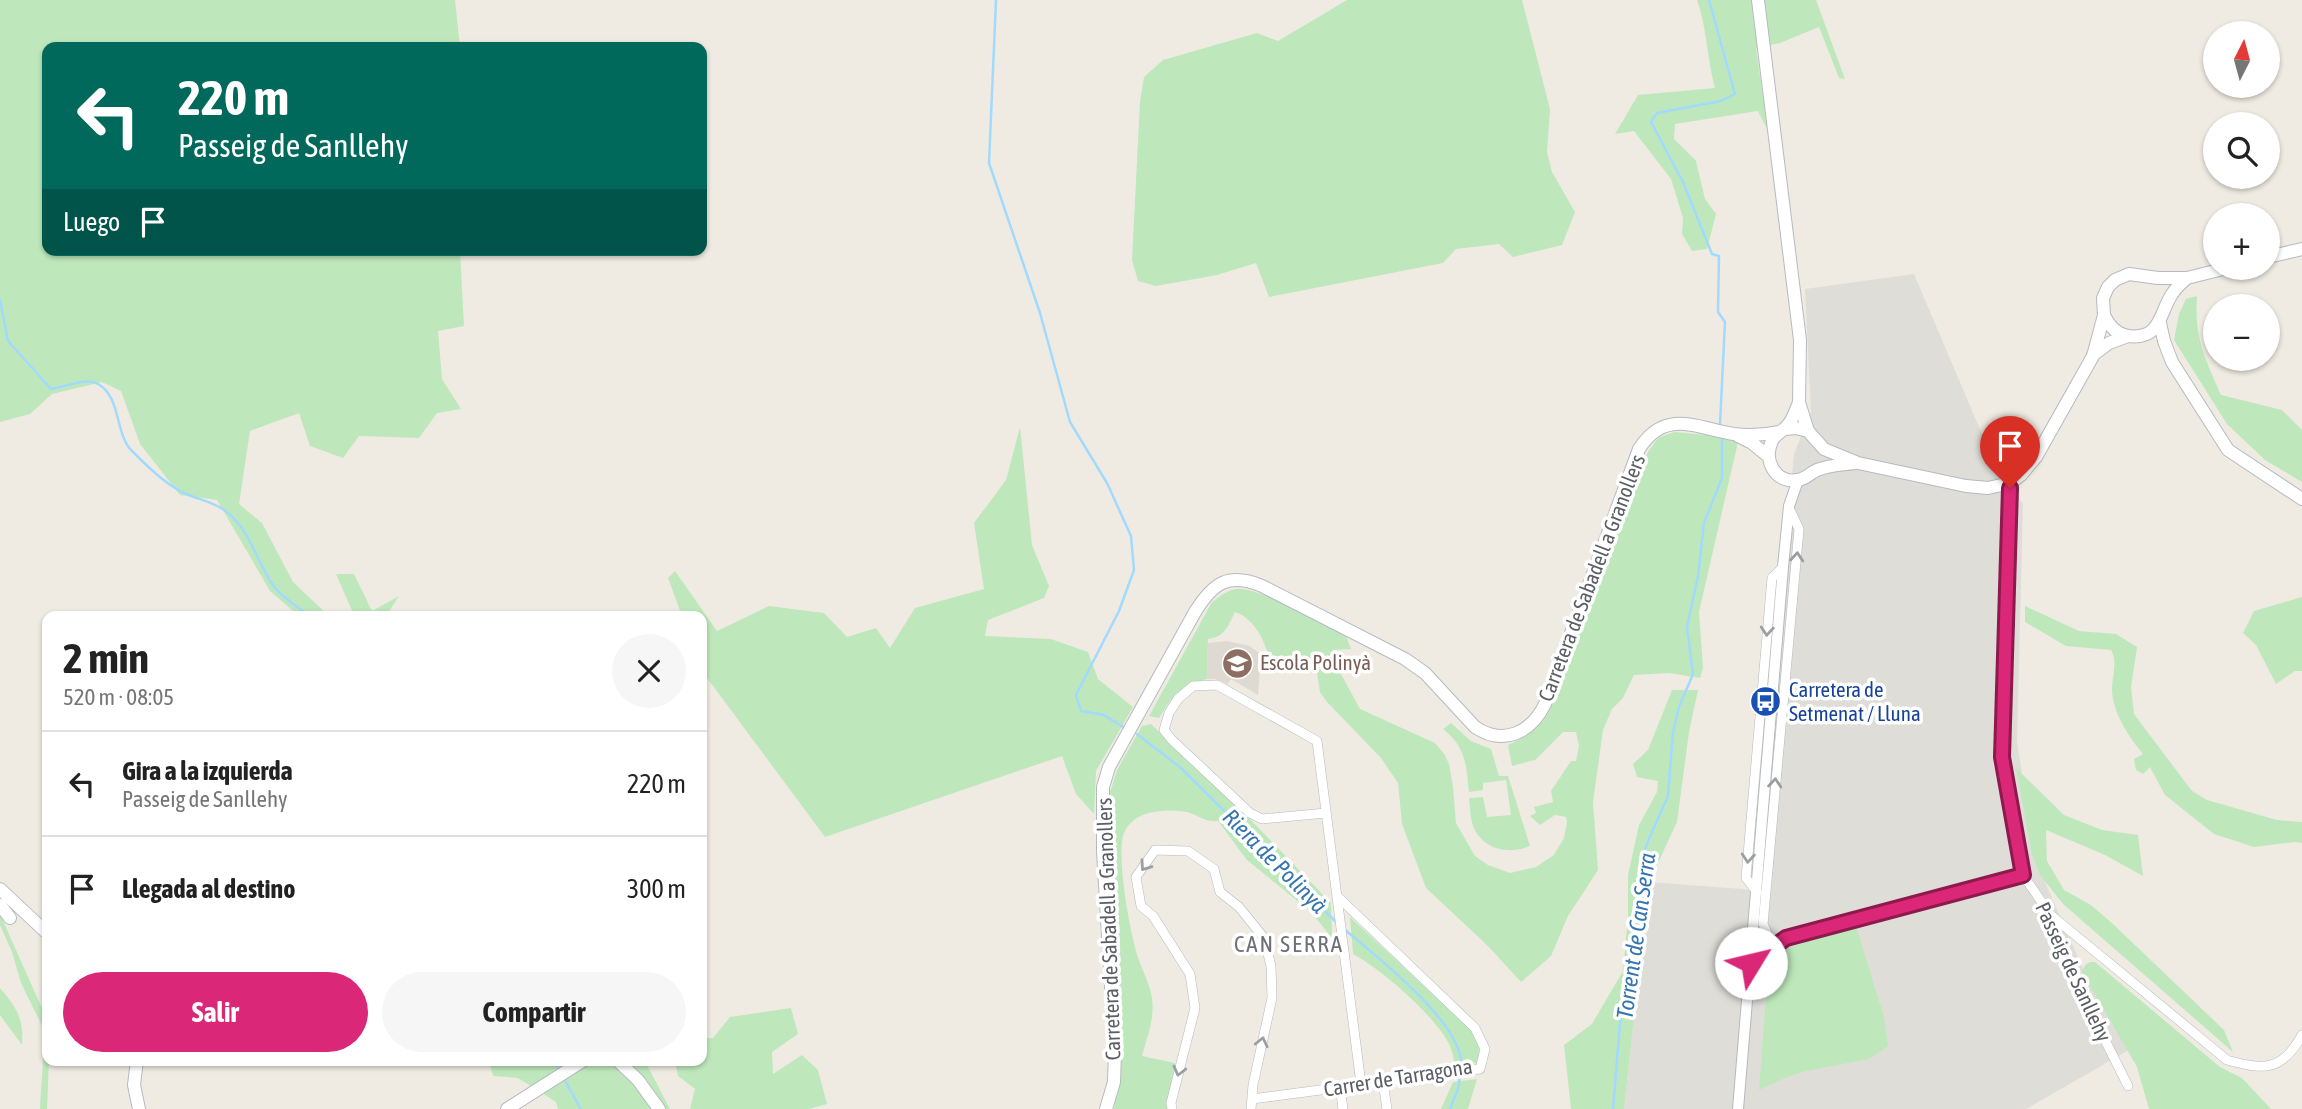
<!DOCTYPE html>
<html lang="es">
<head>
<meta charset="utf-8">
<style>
  body { margin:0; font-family:"Asap Condensed",sans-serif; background:#f6f6f6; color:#222; height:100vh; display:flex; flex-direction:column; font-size:26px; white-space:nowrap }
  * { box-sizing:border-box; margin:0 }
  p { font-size:23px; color:#767676 }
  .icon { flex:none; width:38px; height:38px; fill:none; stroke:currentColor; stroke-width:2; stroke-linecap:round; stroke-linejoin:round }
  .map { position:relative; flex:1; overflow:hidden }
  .details { position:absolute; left:42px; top:611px; width:665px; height:455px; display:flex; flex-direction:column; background:#fff; border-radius:14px; box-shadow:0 2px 5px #0004 }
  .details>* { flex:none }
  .hud { position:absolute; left:42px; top:42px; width:665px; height:214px; border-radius:14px; box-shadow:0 2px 5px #0004; background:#00695c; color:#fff; overflow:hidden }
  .needle { width:46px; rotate:6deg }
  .fabs { position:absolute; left:2203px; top:21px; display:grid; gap:14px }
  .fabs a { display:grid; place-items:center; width:77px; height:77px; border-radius:50%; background:#fff; box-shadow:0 2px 5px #0004; font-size:35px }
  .pin { position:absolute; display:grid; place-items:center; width:60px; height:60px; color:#fff; margin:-72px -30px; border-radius:50% 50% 50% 0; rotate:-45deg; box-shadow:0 0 7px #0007 }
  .pin .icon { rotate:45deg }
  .me { position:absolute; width:77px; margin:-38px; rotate:54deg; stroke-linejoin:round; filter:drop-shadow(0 0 5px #0008) }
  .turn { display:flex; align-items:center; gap:24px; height:147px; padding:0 21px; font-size:32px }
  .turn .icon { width:91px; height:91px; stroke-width:2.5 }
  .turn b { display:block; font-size:49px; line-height:60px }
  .then { display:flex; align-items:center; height:66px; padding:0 21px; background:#0003; gap:14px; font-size:26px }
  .round { display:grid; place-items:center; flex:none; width:74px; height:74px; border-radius:37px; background:#f6f6f6 }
  .head { display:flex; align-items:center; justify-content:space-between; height:119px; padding:0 21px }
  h1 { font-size:42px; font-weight:700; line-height:52px }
  .primary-button { display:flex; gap:14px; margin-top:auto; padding:14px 21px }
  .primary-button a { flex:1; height:80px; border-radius:42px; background:#db2777; color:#fff; font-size:28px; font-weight:700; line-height:80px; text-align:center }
  .primary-button a+a { background:#f6f6f6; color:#222 }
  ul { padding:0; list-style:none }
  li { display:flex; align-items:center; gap:21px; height:105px; padding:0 21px; border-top:2px solid #e0e0e0 }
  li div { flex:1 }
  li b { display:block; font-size:26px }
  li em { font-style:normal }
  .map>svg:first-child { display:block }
</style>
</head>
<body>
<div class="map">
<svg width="2302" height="1109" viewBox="0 0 2302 1109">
  <rect width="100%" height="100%" fill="#efebe2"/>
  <path fill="#dfddd7" d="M1914,274L1996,467L2023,504L2017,742L2036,861L2083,969L2129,1050L2026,1109H1624L1649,882L1755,890L1794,454L1811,412L1805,289Z"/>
  <path fill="#dedad1" d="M1227,641L1250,646L1267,659L1266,668L1260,669L1258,695L1231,679L1228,684L1215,679H1207L1208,643Z"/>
  <path fill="#bee8bc" d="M0,0H455L460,47H47V250H460L464,326L438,331L442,379L461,409L437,413L419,438L359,436L343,458L310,446L299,413L250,431L239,504L262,523L293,582L329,616H299L270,591L217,500L180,495L140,444L121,391L102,382L52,394L30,414L0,422Z
    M1347,0H1522L1550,109L1547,152L1552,172L1575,212L1562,245L1513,257L1499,244L1456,249L1443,263L1269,297L1256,263L1217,275L1156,286L1138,281L1132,260L1140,102L1144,77L1163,60L1257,33L1278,41Z
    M1697,0H1816L1845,79L1839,78L1819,27L1780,43L1756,48L1768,131L1758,111L1675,124L1674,139L1696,161L1705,199L1716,214L1707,249L1692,251L1682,234L1683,218L1671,179L1634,131L1615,134L1638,95L1715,88C1707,59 1707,28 1697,0Z
    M2197,296C2194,338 2205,358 2221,395L2282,410L2302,430V482L2265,460L2227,424L2174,340L2179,314L2186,299Z
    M1020,427L1032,545L1049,586L1044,598L988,620L985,636L1051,639L1088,652L1098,679L1133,707L1096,771L1094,814L1076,794L1062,756L825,837L702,671V616H682L668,578L675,571L717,631L769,606L824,613L847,637L876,628L890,648L915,608L984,589L974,523L1006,480Z
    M1674,432L1706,435L1738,442L1699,612L1703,668L1700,678L1669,673L1634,675L1623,698L1612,709L1603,730L1593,802L1598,870L1568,916L1551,956L1521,982L1488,946L1426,888L1402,824L1398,783L1381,758L1327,702L1320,692L1317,673L1270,668C1269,647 1256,619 1235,612C1228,626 1225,637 1208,639L1207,679C1178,687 1175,693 1159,718L1149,716L1212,602C1219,597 1227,590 1236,589C1259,586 1323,625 1346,636L1351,649L1333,650L1335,663L1360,709L1435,743L1445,755L1449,764L1453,787L1456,823L1475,856L1488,865L1510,873L1536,867L1554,855L1564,838L1567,822L1566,817L1555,815L1540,825L1530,816L1536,813L1534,807L1553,802L1551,791L1571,761H1576L1579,746L1576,732H1563L1535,760L1512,766L1508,745C1529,735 1539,730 1550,710L1623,509L1648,452L1658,438Z
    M336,574H354L372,611L399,596L386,616H347L353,613Z
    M2302,597V671H2295L2276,684L2256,645L2243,633L2254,611Z
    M2025,606L2079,631L2116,634L2137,647L2131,687L2134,714L2192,791L2207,800L2277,820L2302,822V843L2295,842L2254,847L2214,834L2165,795L2150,767L2143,774L2136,770L2134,759L2143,754C2129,737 2112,712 2112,689C2112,676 2118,662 2111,650L2066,646L2025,622Z
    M1672,690H1698L1689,732L1677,822L1649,882L1624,1109H1571L1564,1045L1592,1024L1623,971L1628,916V875L1639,825L1657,792L1658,781L1637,777L1633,764L1648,750Z
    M1451,723L1471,741L1491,749L1499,776H1508L1530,846C1508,855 1483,850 1473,826C1470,817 1470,807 1469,798L1483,797L1487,817L1511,815L1506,780L1483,783V790L1469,792C1466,763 1466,748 1443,729Z
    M1151,724L1245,814L1331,903L1332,938L1311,912L1247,860L1218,821C1207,822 1202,818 1193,814C1180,809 1159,810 1145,814C1135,818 1126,825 1123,836C1117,862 1130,932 1138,958C1143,971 1150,985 1152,998C1155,1019 1147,1037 1142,1056L1175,1063L1168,1101V1109H1114L1119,1081L1107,830L1109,796L1117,770L1142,726Z
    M2016,768L2064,815L2102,830L2138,835L2143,876L2105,855L2046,830L2047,861L2064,890L2091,905L2114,925L2224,1030L2233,1052L2063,904L2040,875L2032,854Z
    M0,914L45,1015L47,1060L49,1061L47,1109H40V1106L45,1032L21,983L12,952L0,925Z
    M1350,917L1473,1032L1479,1047L1478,1062L1470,1066L1455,1068C1454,1061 1453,1053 1450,1046C1436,1016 1382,970 1353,954Z
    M1856,926L1884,1017L1888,1046L1869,1059L1806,1071L1787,1077L1759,1090L1768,971L1784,949Z
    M2090,962H2095L2220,1067L2242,1078L2271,1109H2149L2137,1067L2082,972L2085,965Z
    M0,988C17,1008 24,1019 22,1045L0,1015Z
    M791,1008L798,1034L772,1052L773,1074L802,1055L818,1070L827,1104L809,1109H690L695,1089L678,1076L675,1061L702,1060V1038H713L730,1017Z
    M489,1061H645L670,1109H558L556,1102L518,1078L493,1076Z
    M1477,1079L1468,1109H1441L1453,1082Z"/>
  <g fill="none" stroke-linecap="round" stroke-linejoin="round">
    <path stroke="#a2daff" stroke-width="2.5" d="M996,0L989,163L1040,313L1070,422L1107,483L1131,536L1134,570L1119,611L1076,695L1081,711L1104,715L1123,727
      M1709,0L1735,94L1721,101L1657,113L1651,122L1683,182L1712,254L1719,256L1718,312L1725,322L1720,424
      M0,300L8,341L51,389C64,387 86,377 98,384C121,397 115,433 131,450C146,465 165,484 184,493C197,499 213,502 224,510C250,528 256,561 273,585C282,598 298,607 310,616
      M1137,734L1181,768L1338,924
      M1343,928C1374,955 1468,1026 1461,1069
      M555,1060L559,1070
      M563,1077L581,1109
      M1450,1109L1458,1089L1460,1076
      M1613,1109L1622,999L1636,931L1641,863L1648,841L1668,796L1673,732L1679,707L1693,674L1687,627L1698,576L1704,523L1722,478V439"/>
    <defs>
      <path id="minor" d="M2010,483L2002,756L2023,875L2050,914L2071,972L2128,1086
        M1326,813L1262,819L1250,813L1172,740L1164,730L1169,713L1178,699L1193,686L1217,685L1317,741L1361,1084
        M1757,892L1746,878L1772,578L1783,567
        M2052,916L2227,1060C2263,1070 2282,1072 2302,1035
        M1766,952L1767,933L1763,924L1799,529L1789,508
        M1751,963L1786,938L2023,875
        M1383,1082L1387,1109
        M1340,1087L1343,1109
        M1252,1099L1480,1069L1485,1049L1475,1028L1337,896
        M1172,1109L1171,1103L1195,1008L1190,974L1153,916L1141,906L1136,877L1155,850L1188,851L1214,869L1220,892L1239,907L1264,938L1271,966L1272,998L1253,1085L1251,1109"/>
      <path id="tertiary" d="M1738,1109L1783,567L1789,506L1798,480"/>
      <path id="secondary" d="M1758,0L1800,340L1799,402L1808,431
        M2268,257L2302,249
        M2104,315C2109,326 2116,334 2128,336C2161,340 2159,314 2172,294C2176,288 2181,283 2187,278
        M2160,323L2164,341L2172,362L2228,450L2302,499
        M2093,355L2109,343L2128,336
        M1799,402C1796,410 1793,420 1787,426C1782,432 1776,433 1772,441C1763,460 1775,484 1798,480C1806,479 1810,473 1817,470C1829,465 1841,465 1854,463
        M1785,429L1796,428L1808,431L1824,449L1858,463L1966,486L1988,488L2010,483L2021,475L2036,457L2093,356L2104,315L2103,298L2108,287L2115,280L2129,274L2158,278H2187L2227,268
        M1738,436L1752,443L1768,456
        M0,889L47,933
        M0,905L10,918
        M137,1060L134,1085L139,1109
        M617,1060L638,1080L659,1109
        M507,1109L584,1060
        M1106,1109L1114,1082L1115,1053L1103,851V787L1109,767L1195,612C1213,583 1228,572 1262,586L1405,659L1425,673L1475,727C1503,746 1531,733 1545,704L1639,449C1665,408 1696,428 1734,434C1749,436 1764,435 1778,432"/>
    </defs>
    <use href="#minor" stroke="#b5b9be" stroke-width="10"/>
    <use href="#tertiary" stroke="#b5b9be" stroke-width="12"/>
    <use href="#secondary" stroke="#b6bac0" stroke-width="14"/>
    <use href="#minor" stroke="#fff" stroke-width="9"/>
    <use href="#tertiary" stroke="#fff" stroke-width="10"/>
    <use href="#secondary" stroke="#fff" stroke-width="12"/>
  </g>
  <defs><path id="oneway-chevron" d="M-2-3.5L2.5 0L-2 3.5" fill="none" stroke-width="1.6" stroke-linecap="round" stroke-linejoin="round" transform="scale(1.75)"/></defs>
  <g stroke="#9c9fa2">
    <use href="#oneway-chevron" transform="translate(1797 557) rotate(-85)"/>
    <use href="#oneway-chevron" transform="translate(1767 631) rotate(95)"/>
    <use href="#oneway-chevron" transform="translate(1775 783) rotate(-85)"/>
    <use href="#oneway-chevron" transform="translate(1748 858) rotate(95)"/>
    <use href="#oneway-chevron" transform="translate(1145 866) rotate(125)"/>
    <use href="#oneway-chevron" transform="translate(1262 1042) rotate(-77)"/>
    <use href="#oneway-chevron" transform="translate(1179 1071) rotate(104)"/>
  </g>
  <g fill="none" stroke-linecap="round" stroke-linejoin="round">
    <defs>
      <path id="route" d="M1751,963L1786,938L2023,875L2002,757L2010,488"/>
    </defs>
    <use href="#route" stroke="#8e194d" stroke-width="18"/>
    <use href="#route" stroke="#db2777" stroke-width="12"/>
  </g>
  <defs>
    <symbol id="school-disc" viewBox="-11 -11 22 22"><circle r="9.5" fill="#8d6e63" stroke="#fff"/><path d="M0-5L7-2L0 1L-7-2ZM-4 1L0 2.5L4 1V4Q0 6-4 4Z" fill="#fff"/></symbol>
    <symbol id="bus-disc" viewBox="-11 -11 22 22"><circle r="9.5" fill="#1a4fb4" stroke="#fff"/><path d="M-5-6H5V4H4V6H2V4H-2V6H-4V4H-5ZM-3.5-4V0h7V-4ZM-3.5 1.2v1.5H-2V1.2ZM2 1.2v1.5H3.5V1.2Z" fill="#fff"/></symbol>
  </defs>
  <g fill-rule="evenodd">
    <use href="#school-disc" x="1220" y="646" width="35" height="35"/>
    <use href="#bus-disc" x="1748" y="684" width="35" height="35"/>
  </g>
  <g text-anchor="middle" stroke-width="7" stroke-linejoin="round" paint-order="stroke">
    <g font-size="21" fill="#5a5f64" stroke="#fff">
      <text transform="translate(1592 578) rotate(-69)" y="7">Carretera de Sabadell a Granollers</text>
      <text transform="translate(1109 929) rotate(-92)" y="7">Carretera de Sabadell a Granollers</text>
      <text transform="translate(2073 972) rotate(65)" y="7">Passeig de Sanllehy</text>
      <text transform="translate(1398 1078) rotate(-9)" y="7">Carrer de Tarragona</text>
    </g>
    <g font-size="21" fill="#785e54" stroke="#fff" text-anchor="start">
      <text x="1260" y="670">Escola Polinyà</text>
    </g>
    <g font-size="21" fill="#164399" stroke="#fff" text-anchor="start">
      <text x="1789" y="697">Carretera de<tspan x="1789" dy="24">Setmenat / Lluna</tspan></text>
    </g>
    <g font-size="23" font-style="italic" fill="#3575b0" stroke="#fff">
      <text transform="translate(1275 861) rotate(45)" y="8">Riera de Polinyà</text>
      <text transform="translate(1636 936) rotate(-82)" y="8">Torrent de Can Serra</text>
    </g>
    <g font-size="23" letter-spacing="2" fill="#6b7176" stroke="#fff">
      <text x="1289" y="952">CAN SERRA</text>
    </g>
  </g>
</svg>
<div class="fabs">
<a><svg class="needle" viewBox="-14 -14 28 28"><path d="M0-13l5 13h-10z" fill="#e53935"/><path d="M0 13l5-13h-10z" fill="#767676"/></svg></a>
<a><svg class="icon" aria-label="search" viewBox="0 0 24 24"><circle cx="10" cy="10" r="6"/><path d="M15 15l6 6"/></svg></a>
<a>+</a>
<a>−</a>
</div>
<div class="pin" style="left:2010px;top:488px;background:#d93025"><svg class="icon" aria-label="arrive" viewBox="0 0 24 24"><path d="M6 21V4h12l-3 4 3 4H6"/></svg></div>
<svg class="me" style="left:1751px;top:963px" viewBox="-20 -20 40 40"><circle r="19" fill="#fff"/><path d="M0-13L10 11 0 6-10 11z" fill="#db2777"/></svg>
<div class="hud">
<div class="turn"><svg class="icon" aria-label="left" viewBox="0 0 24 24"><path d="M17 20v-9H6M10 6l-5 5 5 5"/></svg><div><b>220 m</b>Passeig de Sanllehy</div></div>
<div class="then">Luego<svg class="icon" aria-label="arrive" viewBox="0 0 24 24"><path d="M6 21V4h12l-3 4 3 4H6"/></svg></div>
</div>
<section class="details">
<div class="head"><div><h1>2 min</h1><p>520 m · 08:05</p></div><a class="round"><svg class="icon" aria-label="close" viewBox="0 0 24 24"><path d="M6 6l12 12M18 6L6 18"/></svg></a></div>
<ul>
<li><svg class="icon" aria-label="left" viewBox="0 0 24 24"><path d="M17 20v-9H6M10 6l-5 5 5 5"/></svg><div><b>Gira a la izquierda</b><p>Passeig de Sanllehy</p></div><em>220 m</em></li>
<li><svg class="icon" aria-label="arrive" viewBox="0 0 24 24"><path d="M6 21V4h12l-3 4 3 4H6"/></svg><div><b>Llegada al destino</b></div><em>300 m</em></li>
</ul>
<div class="primary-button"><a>Salir</a><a>Compartir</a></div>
</section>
</div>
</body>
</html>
